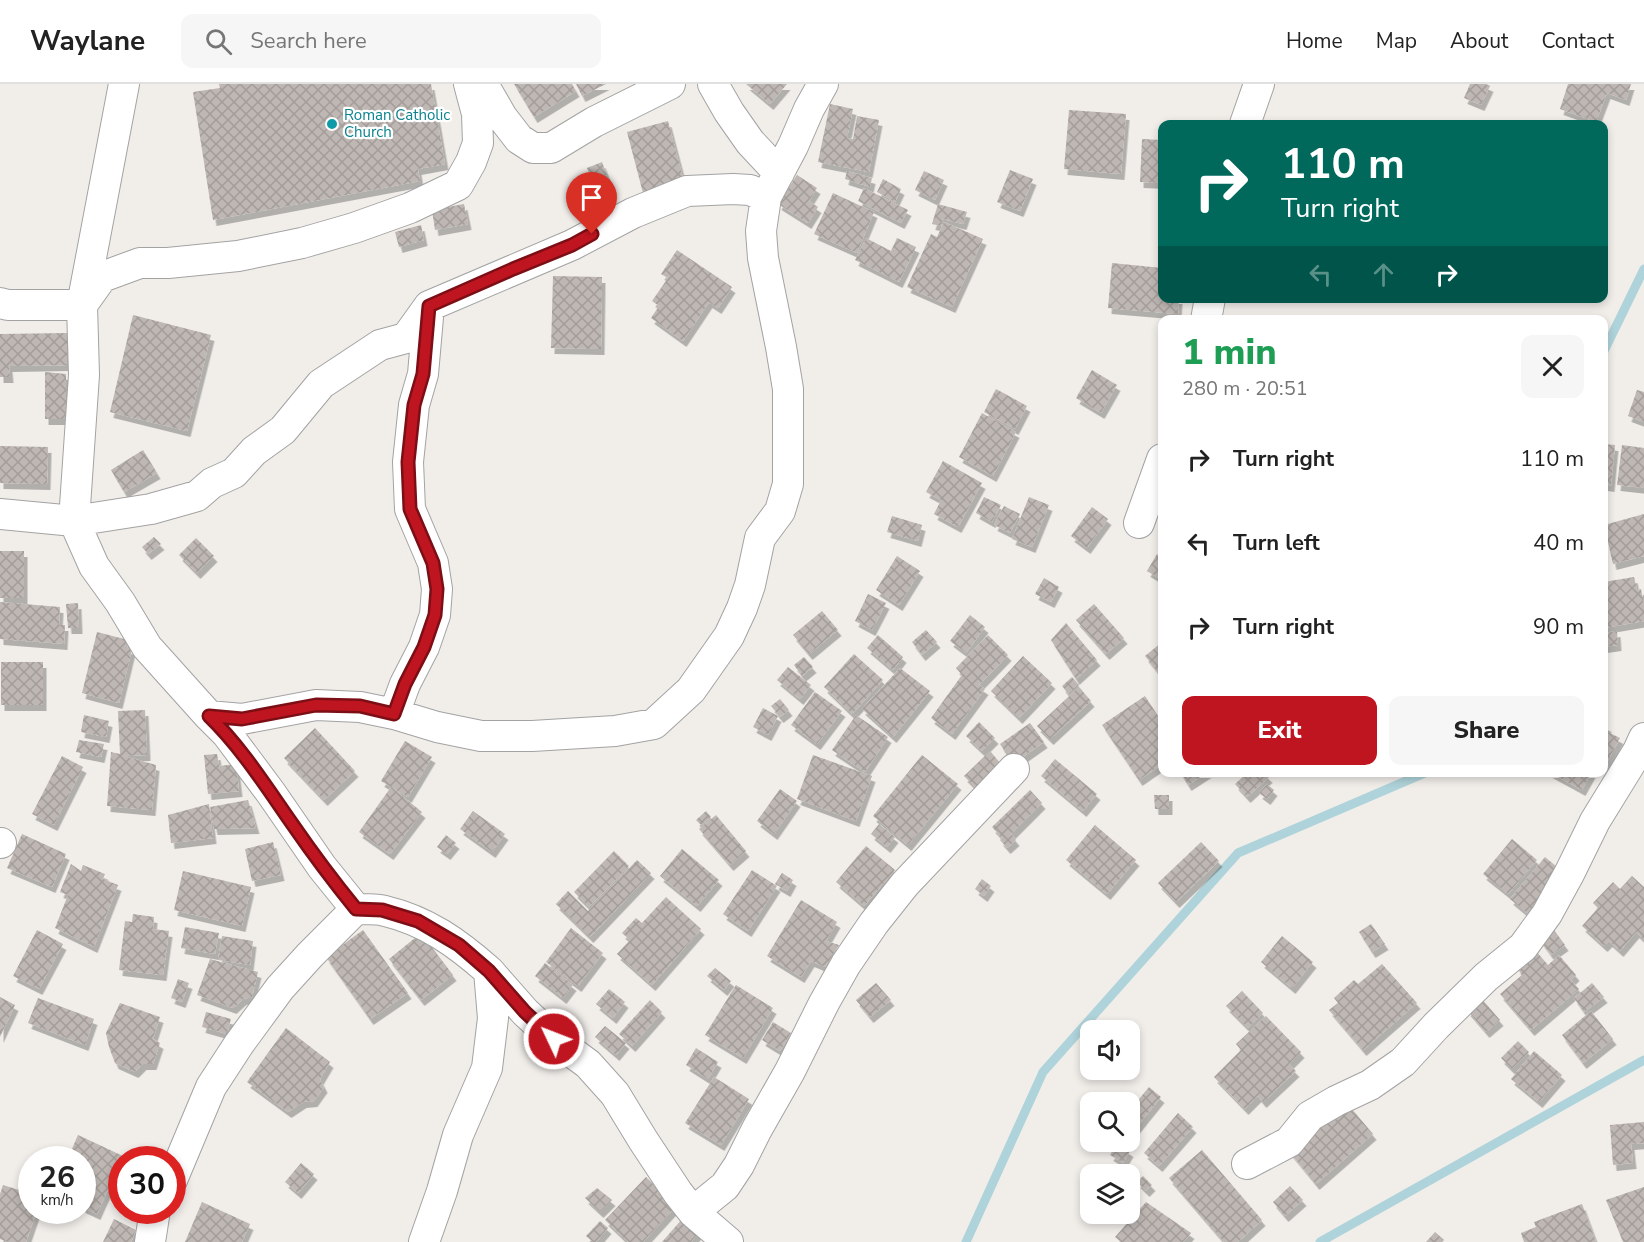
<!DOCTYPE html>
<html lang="en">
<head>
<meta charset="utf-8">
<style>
  body { margin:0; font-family:"Nunito Sans",sans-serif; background:#f6f6f6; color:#222; height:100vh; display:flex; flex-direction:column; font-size:22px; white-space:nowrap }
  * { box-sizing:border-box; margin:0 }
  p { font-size:20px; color:#767676 }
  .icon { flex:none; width:33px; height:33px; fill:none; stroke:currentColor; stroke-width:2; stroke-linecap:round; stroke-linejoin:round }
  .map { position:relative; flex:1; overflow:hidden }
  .sheet { position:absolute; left:1158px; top:231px; width:450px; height:462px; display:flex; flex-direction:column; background:#fff; border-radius:12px; box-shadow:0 3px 9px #0003 }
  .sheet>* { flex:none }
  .hud { position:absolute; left:1158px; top:36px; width:450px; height:183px; border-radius:12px; box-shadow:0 3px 9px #0003; background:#00695c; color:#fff; overflow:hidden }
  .buttons { position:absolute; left:1080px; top:936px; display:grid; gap:12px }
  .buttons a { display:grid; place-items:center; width:60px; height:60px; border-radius:12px; background:#fff; box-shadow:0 3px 9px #0003; font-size:30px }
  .speed { position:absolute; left:18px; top:1062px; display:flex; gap:12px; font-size:30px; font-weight:700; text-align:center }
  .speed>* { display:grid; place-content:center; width:78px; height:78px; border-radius:50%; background:#fff; box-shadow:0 3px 9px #0003; line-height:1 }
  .speed small { font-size:15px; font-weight:400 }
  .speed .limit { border:9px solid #d22; background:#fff; color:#111 }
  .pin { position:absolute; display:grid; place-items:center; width:51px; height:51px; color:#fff; margin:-62px -26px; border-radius:50% 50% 50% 0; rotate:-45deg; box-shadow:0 0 6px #0007 }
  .pin .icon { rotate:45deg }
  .me { position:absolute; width:66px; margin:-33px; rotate:313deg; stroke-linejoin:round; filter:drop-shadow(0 0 4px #0008) }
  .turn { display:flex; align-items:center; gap:21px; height:126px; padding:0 24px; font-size:27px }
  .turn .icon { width:78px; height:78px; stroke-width:2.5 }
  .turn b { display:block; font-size:42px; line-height:51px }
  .lanes { display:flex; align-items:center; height:57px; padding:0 24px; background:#0003; justify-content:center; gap:30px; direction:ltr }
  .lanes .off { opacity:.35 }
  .round { display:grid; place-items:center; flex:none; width:63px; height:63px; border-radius:12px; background:#f6f6f6 }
  .summary { display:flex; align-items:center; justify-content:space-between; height:102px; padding:0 24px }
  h1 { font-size:36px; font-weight:800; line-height:45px; color:#1e9e55 }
  .button { display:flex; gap:12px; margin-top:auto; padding:12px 24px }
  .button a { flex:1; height:69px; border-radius:12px; background:#bf1520; color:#fff; font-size:24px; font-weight:800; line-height:69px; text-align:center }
  .button a+a { background:#f6f6f6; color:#222 }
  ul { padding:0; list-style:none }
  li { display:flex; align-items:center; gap:18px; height:84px; padding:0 24px }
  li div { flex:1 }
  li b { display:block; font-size:22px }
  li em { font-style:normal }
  header { display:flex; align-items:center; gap:36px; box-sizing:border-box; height:84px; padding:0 30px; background:#fff; border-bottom:2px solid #e0e0e0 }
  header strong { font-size:28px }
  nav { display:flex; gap:33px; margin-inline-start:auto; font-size:21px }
  .search { width:420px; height:54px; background:#f6f6f6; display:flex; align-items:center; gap:15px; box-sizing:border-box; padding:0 21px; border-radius:12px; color:#767676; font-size:22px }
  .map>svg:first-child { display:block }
</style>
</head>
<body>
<header>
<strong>Waylane</strong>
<div class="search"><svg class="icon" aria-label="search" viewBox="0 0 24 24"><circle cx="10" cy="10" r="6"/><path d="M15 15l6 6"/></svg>Search here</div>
<nav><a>Home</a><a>Map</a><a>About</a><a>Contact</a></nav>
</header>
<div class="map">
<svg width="1644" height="1158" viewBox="0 0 1644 1158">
  <defs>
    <pattern id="building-cross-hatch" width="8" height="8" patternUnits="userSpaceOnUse" patternTransform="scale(1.5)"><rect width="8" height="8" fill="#beb7b3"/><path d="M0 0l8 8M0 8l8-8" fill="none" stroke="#a39d9a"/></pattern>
    <filter id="shadow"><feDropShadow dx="3.5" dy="6" stdDeviation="0" flood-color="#0004"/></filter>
  </defs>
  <rect width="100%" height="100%" fill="#f1eeea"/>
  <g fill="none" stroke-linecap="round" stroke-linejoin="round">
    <path stroke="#afd3da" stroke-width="9" d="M1604,267L1644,185
      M966,1158L1043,988L1238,769L1427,688
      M1320,1158L1644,976"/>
  </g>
  <path fill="url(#building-cross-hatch)" filter="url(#shadow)" d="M219,0H431L445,80L418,85L420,97L213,136L193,8L220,4Z
    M514,0H572L576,7L534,33Z
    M576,0H606L582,12Z
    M746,0H787L770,20Z
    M1470,0H1486L1490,2L1481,21L1464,14Z
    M1568,0H1631L1626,16L1607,9L1596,38L1560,25Z
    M830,20L853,25L847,54L853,55L857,32L879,36L869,88L818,78Z
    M1069,26L1126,30L1121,90L1064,85Z
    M668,37L684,98L643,109L627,48Z
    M1142,55L1162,56V99L1140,98Z
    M602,78L607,91L592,97L587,84Z
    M1010,86L1033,95L1020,127L997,118Z
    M847,87L872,94L870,103L845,95Z
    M924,87L944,96L935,116L915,106Z
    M797,91L817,104L809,117L818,123L808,139L778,120Z
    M883,95L901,105L895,118L877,108Z
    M864,104L908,126L901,139L858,117Z
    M833,109L874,128L857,169L814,150Z
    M464,120L468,140L435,146L432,126Z
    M938,120L967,128L963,140L943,135L941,142L932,140Z
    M944,138L983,155L952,223L907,203L931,150L937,153Z
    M421,141L424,156L399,163L395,148Z
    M866,154L891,167L897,154L916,163L899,198L855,176Z
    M677,166L732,203L718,224L709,218L683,257L651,234L659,222L652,217L668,194L661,190Z
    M1112,179L1162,184V214H1179L1178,230L1108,224Z
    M553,192L602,193L601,265L551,264Z
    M133,231L211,251L187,347L110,328Z
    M67,249V281L9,282L10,293H0V250Z
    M1092,286L1117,301L1101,329L1076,314Z
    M45,288L66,290V335H45Z
    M996,305L1027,322L1015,345L984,328Z
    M1637,306L1644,308V338L1628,332Z
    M982,329L1016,348L993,392L959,373Z
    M1604,360L1615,361L1611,402L1604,401Z
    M1622,361L1644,364V404L1617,401Z
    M0,362L48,363L47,400L0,399Z
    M143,366L157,389L124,408L111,386Z
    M943,377L982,399L958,443L934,430L941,416L926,408Z
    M984,413L1001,421L992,438L976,429Z
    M1029,413L1049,421L1032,463L1012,455Z
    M1004,422L1020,430L1010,449L994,441Z
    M1092,423L1108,435L1087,464L1071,452Z
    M1644,430V472L1613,480L1604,441Z
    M892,432L922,441L918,457L887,448Z
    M154,453L161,460L148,470L142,463Z
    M196,454L214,472L197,489L179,471Z
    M0,467H24V514H0Z
    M1157,470L1162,474V496L1147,487Z
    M897,472L920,487L899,521L876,506Z
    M1634,493L1637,506L1641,505L1644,521V537L1604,544V498Z
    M1044,494L1059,503L1051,518L1035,510Z
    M868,510L886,519L872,546L855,537Z
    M0,518L60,523L59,541H65L64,560L0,555Z
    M78,519L79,544H68L66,520Z
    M1094,520L1124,554L1106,570L1076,536Z
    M822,527L838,546L809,570L793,551Z
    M970,531L985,543L966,569L950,557Z
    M1066,539L1097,576L1076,595L1051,556Z
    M926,546L937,558L922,571L912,558Z
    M1617,547L1618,561L1604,563V549Z
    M97,548L128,556L127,564L132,565L119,619L82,609Z
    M878,551L903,573L893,586L867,564Z
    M988,551L1008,571L979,601L985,605L952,650L931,634L962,591L956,584Z
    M1162,558V593L1145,572Z
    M854,570L883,596L852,630L824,603Z
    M1023,572L1052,599L1019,634L991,607Z
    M804,573L813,583L802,592L794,581Z
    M1,578H43V621H1Z
    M788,583L811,601L800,615L777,596Z
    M900,584L930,607L893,653L862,625Z
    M1072,593L1079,601L1069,611L1062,602Z
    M1079,603L1091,617L1050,655L1037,642Z
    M815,608L842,627L817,660L791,641Z
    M1145,612L1162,638V680L1139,696L1102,641Z
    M780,615L789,626L780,633L771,622Z
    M763,624L778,632L768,651L753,643Z
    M145,626L147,671L124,672L156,681L152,726L107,722L111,668L120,670L118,627Z
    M84,631L109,637L106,653L81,648Z
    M856,631L888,653L865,688L832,666Z
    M979,638L995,654L982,667L966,652Z
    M1030,639L1044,658L1013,680L1000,660Z
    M1604,640L1608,642L1606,647L1620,654L1604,684Z
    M315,644L355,687L324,716L284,674Z
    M79,656L104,660L101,673L76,668Z
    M405,657L432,673L408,713L381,697Z
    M990,667L1001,680L976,704L964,692Z
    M217,670L219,682L236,680L239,707L208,710L204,671Z
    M813,671L872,692L856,737L797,715Z
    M922,671L958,700L908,761L873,732Z
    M62,672L83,683L54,741L32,730Z
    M1055,675L1097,710L1083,727L1041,692Z
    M1180,688H1208L1188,701Z
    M1248,688H1264L1269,693L1247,713L1235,700Z
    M1549,688H1592L1582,706Z
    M1267,700L1274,706L1267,715L1259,709Z
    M391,703L422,728L390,770L359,748Z
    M780,705L797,717L774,750L757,737Z
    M1030,706L1042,719L1011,750L1016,756L1007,764L1000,756L1002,754L992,743Z
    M1154,711H1169V725H1155Z
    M248,716L256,744L214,745L210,723Z
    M209,720L213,754L171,759L168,731Z
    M473,727L505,750L492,768L460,745Z
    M706,727L711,733L701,741L696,736Z
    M716,731L746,767L730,781L699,745Z
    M879,740L895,753L887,763L871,750Z
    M1095,741L1136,776L1107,810L1066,776Z
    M22,750L66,770L52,803L7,784Z
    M446,751L456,759L447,770L437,763Z
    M1512,755L1537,776L1508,810L1483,790Z
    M273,758L281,791L252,797L245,765Z
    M1201,758L1219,777L1176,818L1158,799Z
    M866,762L895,786L864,822L836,798Z
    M682,765L719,796L697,822L660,792Z
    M614,767L629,782L589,823L574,808Z
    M1545,773L1563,788L1528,830L1510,815Z
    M637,776L651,789L590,853L556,820L568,807L588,827Z
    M71,780L81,787L83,781L105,790L103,795L118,801L94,863L55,844L68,811L60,808Z
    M752,786L777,802L748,847L723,830Z
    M183,787L251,803L242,842L174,826Z
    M782,789L793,796L787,807L775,800Z
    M1632,792L1644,803V856L1636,848L1620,867L1609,857L1604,862L1582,842L1598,824L1593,819L1613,798L1620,805Z
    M982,795L991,802L984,812L975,805Z
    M666,813L701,845L652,901L617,870L630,856L622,849L636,834L642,839Z
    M801,816L837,838L826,857L839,861L825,883L811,877L801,893L767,872Z
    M133,830L154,833L153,845L169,847L163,891L119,886L125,837L132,838Z
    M1371,840L1385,860L1372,868L1359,848Z
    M185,843L219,849L215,870L181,864Z
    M571,844L603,869L578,902L546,878Z
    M37,846L63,860L39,905L13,892Z
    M363,846L408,909L370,935L326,873Z
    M1554,846L1565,861L1551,871L1540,856Z
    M421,849L453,891L421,916L389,875Z
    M222,852L253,857L250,881L218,876Z
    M1282,852L1313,878L1292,904L1261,878Z
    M1536,867L1548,881L1559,871L1576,891L1571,896L1579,905L1531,946L1500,910L1522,891L1517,884Z
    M210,875L258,888L252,913L243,915L233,924L197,911Z
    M545,879L573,901L563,914L535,892Z
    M1382,880L1417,919L1363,966L1329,926L1338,919L1334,914L1354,896L1358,900Z
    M715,884L731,897L724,906L707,892Z
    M178,895L189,899L182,918L171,914Z
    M876,899L891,916L870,933L856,916Z
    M1592,899L1604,913L1584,928L1574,914Z
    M736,901L773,924L743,974L705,951Z
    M609,905L625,918L613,934L596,920Z
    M1242,907L1263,929L1248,944L1226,922Z
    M0,913L15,921L0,953Z
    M38,914L94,935L85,961L28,939Z
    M1481,914L1500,936L1486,948L1467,926Z
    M650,916L662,928L632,962L619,950Z
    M120,919L160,933L153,955L160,959L153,980H143L135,988L115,979L109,963L106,949Z
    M1591,927L1613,955L1583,979L1562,951Z
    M206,928L231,935L227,950L202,943Z
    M1266,932L1301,968L1289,980L1296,987L1263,1018L1258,1012L1245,1025L1214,993L1241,966L1236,960Z
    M773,938L791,949L780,967L762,956Z
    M605,942L626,959L616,971L595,953Z
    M286,944L330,978L320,995L324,1003L314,1017L303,1018L288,1028L247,998Z
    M1518,957L1529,968L1512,985L1501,974Z
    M696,964L718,978L708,995L686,981Z
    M1534,967L1562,991L1539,1018L1511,995Z
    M714,993L749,1015L721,1061L685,1039Z
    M1149,1003L1161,1013L1132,1049L1130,1047V1026Z
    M1346,1018L1373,1050L1316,1100L1289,1067Z
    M1178,1029L1193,1043L1159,1082L1144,1069Z
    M1644,1038V1059L1631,1060L1633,1079L1613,1081L1610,1041Z
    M78,1051L123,1072L97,1130L82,1123V1076H67Z
    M1117,1059L1130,1067L1123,1079L1110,1071Z
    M1202,1066L1262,1136L1238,1158H1224L1169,1094Z
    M301,1079L314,1090L298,1109L285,1098Z
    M1143,1092L1152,1101L1146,1107L1137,1098Z
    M646,1093L676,1122L643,1158H628L605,1136Z
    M3,1101L32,1110V1126H37L26,1158H8L0,1155V1110Z
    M1290,1102L1303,1116L1285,1132L1273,1118Z
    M1644,1103V1158H1623L1606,1116Z
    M597,1104L612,1116L600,1128L585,1114Z
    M202,1118L250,1140L242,1158H185Z
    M1146,1118L1191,1149L1183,1158H1121L1115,1153Z
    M1582,1120L1596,1158H1524L1521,1149L1536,1143L1534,1138Z
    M683,1134L699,1148L691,1158H662Z
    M114,1135L136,1146L131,1158H103Z
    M600,1137L608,1144L596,1158H593L586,1152Z
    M1435,1148L1444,1156L1442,1158H1426Z"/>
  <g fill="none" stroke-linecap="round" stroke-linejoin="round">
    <defs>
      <path id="street" d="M483,0L502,33L519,55L533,64H551L594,38L670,0
        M713,0L729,28L750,58L779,89
        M1245,40L1259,0
        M0,219L8,221H82L102,193L140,179H168L238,172L302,159L354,144L410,124L458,101L471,78L478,59L477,30L469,0
        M1206,236L1210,214
        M0,430L74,437L84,291L82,221L124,0
        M1139,439L1162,375
        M394,630L405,600L424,563L435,531L437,505L433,479L410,425L408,378L414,321L423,290L429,222
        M209,632L242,635L316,621L360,623L394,630L437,643L481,652H532L615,647L654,640L691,606L729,552L742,524L750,501L760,454L780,427L788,400V305L781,263L763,174L761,147L766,113L793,62L809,25L823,0
        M0,759H1
        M356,825C365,826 376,824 385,827C427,837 457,859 489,887L493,934L487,984L458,1051L442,1107L424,1158
        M489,887L525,928L554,955L588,980L615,1010L643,1056L678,1109L693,1128L728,1158
        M1247,1080L1289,1058L1310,1032L1336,1017L1370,1001L1403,978L1436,942L1486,893L1523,863L1547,830L1570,788L1595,737L1638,667L1644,654
        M172,1096L211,1003L239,960L280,904L310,871L356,825L322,783L271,709L227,650L209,632L147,563L120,518L94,482L74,437L151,425L197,412L212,399L234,389L254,367L283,346L321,300L380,261L406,254L429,222L572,161L633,129L687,107L733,105L750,106L766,113
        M693,1128L725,1102L739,1081L757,1045L790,987L824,919L846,880L874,839L905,800L1014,685
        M150,1158L155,1126"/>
    </defs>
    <use href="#street" stroke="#a3a3a3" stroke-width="32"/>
    <use href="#street" stroke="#fff" stroke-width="30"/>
  </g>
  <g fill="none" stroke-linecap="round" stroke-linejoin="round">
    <defs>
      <path id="route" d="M554,955L525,928L489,887L459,861L418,837L382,826L356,825C334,798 313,770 293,741C267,704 242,664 209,632L242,635L316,621L360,622L394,630L405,600L424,563L435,531L437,505L433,479L410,425L408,378L414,321L423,290L429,222L513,185L572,161L592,150"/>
    </defs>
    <use href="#route" stroke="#7c0e15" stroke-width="15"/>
    <use href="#route" stroke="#bf1520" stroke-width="10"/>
  </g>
  <circle fill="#0f9aa8" stroke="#fff" stroke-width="2" cx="332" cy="40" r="6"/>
  <g text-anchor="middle" stroke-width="4.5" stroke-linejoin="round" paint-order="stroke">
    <g font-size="15" fill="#0d838f" stroke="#fff" text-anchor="start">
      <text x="344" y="36">Roman Catholic<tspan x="344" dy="17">Church</tspan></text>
    </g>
  </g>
</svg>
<div class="buttons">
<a><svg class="icon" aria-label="sound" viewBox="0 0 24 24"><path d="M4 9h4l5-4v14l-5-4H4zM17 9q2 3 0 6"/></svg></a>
<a><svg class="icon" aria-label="search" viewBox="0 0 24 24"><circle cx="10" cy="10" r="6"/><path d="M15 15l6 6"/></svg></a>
<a><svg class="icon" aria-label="layers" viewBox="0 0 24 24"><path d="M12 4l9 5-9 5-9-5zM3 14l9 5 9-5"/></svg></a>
</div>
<div class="speed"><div>26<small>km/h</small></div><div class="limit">30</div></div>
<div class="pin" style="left:592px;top:150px;background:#d93025"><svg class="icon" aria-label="arrive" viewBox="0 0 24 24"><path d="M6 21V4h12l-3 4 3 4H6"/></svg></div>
<svg class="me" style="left:554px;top:955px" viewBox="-20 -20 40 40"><circle r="17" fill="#bf1520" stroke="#fff" stroke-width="3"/><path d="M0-11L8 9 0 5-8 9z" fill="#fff"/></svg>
<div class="hud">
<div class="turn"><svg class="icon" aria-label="right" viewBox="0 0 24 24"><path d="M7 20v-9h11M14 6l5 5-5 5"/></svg><div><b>110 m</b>Turn right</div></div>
<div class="lanes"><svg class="icon off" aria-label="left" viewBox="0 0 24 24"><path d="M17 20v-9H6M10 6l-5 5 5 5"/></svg><svg class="icon off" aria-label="ahead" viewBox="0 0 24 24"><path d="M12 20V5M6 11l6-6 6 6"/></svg><svg class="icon" aria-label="right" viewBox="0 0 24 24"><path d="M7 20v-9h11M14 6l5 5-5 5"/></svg></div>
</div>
<section class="sheet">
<div class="summary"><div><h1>1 min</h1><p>280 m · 20:51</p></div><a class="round"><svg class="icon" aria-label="close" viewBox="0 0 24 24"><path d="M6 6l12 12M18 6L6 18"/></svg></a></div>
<ul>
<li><svg class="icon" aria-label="right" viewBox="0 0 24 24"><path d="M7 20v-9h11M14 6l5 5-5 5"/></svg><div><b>Turn right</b></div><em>110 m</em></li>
<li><svg class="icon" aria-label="left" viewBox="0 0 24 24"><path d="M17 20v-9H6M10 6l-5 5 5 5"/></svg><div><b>Turn left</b></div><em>40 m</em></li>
<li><svg class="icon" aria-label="right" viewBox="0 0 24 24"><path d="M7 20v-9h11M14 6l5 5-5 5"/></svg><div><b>Turn right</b></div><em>90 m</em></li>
</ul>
<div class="button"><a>Exit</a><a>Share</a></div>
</section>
</div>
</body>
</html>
